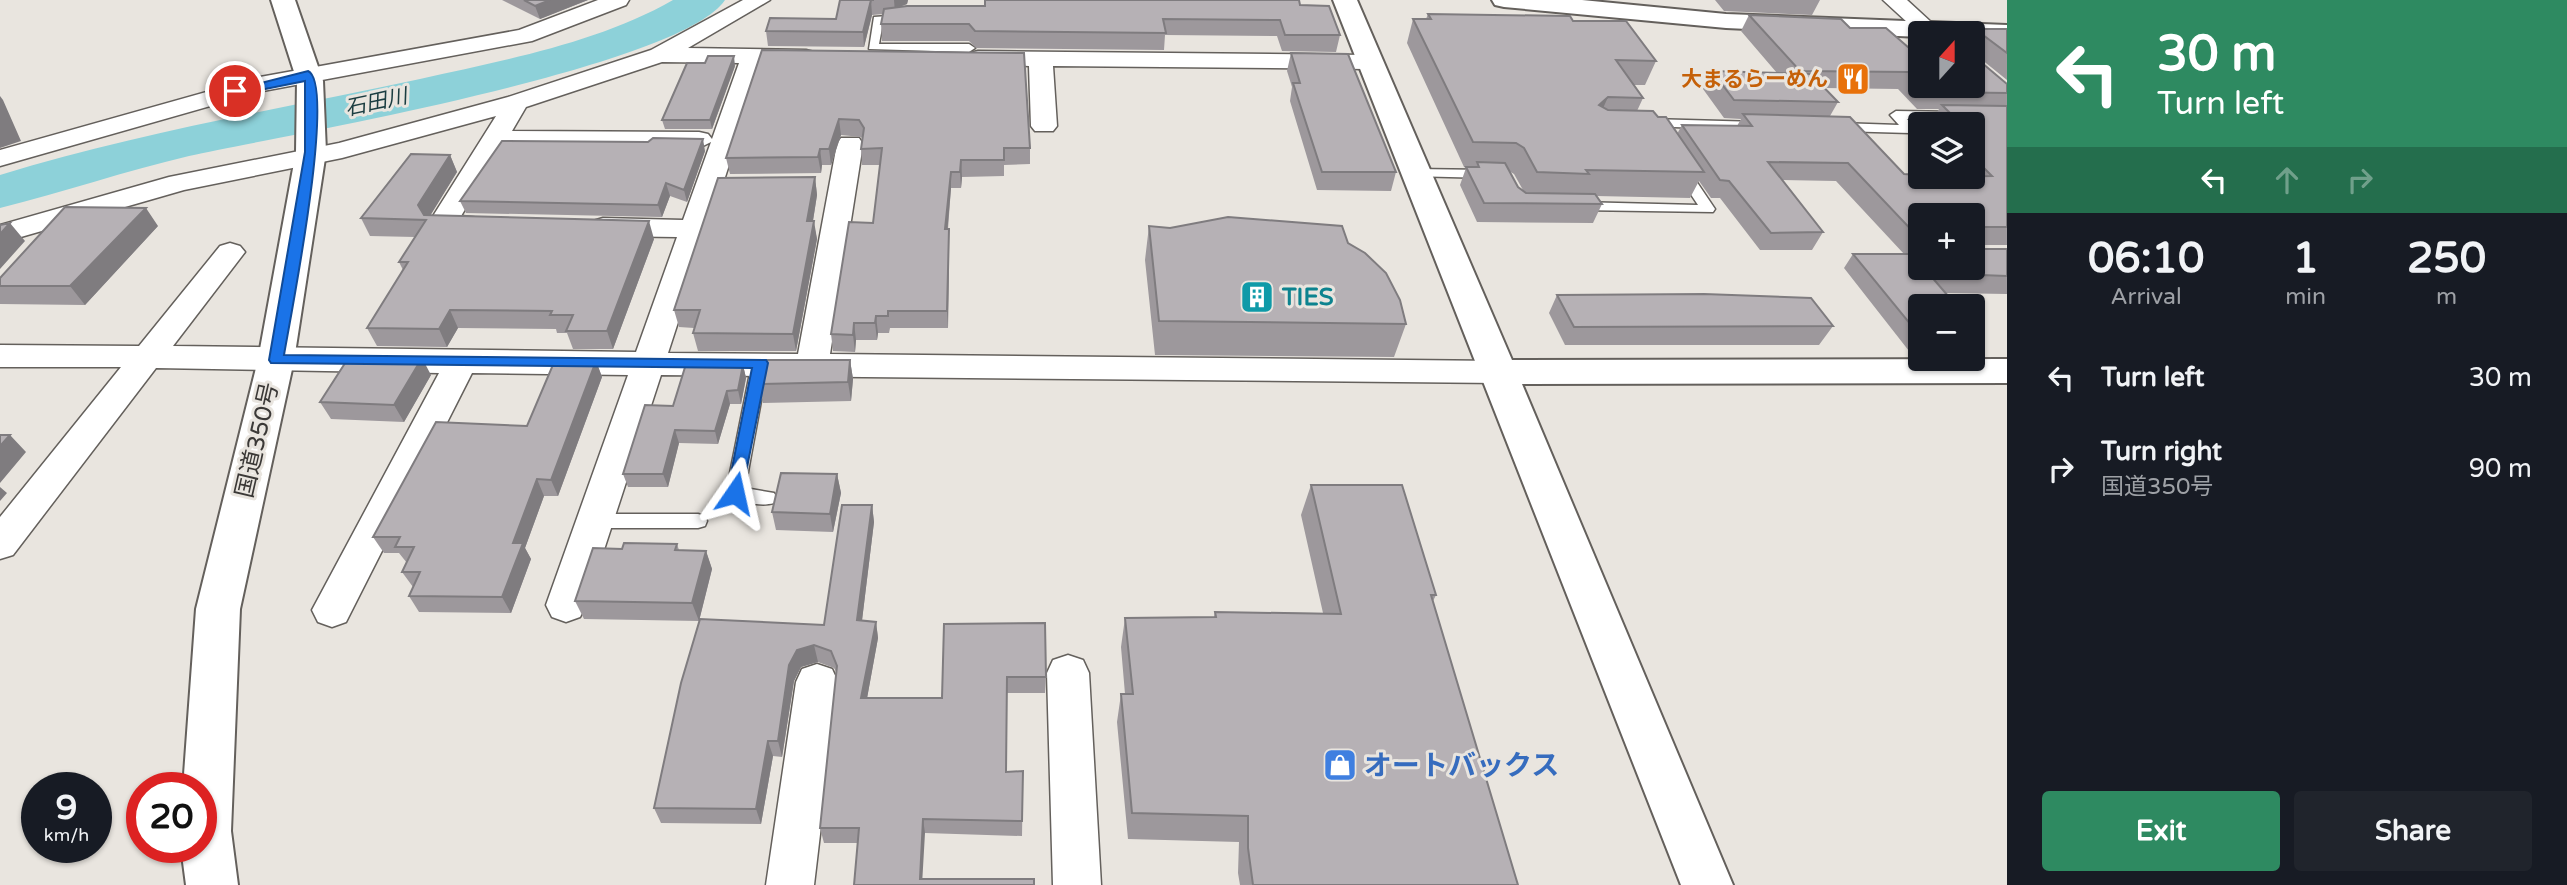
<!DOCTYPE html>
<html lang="en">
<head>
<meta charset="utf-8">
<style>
  body { margin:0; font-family:"Varela Round","Noto Sans JP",sans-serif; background:#20242c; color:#f1f3f6; height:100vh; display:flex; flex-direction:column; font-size:26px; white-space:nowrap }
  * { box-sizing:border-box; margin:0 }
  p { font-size:23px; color:#9ea1a6 }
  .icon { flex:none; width:38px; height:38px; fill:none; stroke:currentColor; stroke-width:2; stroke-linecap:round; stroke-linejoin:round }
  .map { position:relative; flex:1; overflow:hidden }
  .sheet { display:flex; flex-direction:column; background:#171b24; width:560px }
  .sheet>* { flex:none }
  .banner { background:#2e8a61; color:#fff; overflow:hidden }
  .needle { width:46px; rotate:21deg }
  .controls { position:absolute; left:1908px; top:21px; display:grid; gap:14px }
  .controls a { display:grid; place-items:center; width:77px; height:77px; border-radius:7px; background:#171b24; box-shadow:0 2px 5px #0004; font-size:35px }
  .speed { position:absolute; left:21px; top:772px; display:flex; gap:14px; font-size:35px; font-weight:700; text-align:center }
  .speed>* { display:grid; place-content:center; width:91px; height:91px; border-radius:50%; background:#171b24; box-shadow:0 2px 5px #0004; line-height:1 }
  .speed small { font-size:18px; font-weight:400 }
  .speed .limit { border:10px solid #d22; background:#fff; color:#111 }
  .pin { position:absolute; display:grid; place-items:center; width:60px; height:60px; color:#fff; margin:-30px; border:4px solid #fff; border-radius:50%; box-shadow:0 2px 7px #0007 }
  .me { position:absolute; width:77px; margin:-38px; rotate:11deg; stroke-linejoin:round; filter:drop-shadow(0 0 5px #0008) }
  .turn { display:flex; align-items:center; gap:24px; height:147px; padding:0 35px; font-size:32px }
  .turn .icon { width:91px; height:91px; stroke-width:2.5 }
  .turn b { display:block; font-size:49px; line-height:60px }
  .lanes { display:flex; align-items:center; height:66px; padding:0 35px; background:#0003; justify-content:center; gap:35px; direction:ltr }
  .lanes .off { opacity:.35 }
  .eta { display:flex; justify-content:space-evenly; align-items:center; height:119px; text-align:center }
  .eta b { font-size:42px; font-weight:700; line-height:49px }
  .primary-button { display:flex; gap:14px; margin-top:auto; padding:14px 35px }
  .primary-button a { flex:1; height:80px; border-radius:7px; background:#2e8a61; color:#fff; font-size:28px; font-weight:700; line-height:80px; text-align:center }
  .primary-button a+a { background:#20242c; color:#f1f3f6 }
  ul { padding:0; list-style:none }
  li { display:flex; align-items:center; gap:21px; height:91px; padding:0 35px }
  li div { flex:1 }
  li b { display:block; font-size:26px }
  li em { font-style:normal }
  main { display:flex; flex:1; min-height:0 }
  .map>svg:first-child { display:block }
</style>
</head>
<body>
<main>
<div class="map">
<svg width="2007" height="885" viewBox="0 0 2007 885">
  <rect width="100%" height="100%" fill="#e9e5df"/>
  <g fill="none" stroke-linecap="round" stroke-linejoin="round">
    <path fill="#8dd1d9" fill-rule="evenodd" d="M673,0H725C679,68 285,135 189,156C125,171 64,192 0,208V175C138,133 279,109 420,79C504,60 598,43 673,0Z"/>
    <defs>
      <path id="service" d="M902,15L906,16V20L883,22L879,44H969L975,48L969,52L869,49L874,17Z
        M1896,111L1957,112L1963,116L1957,120L1907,119L1916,129L1910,133L1839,131L1833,127L1839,123L1899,125L1890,115Z
        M1650,119L1759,122L1765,126L1759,130L1645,126V120Z
        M1681,165L1686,166L1715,209L1713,212L1578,210L1571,206L1578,202L1698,205L1674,169Z
        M1415,169L1488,170L1495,174L1488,178L1410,176V170Z
        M760,357L768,363L745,488L774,493L777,498L774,503C761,507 742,502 729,498L726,493L752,363Z
        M596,514H698L705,516L707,521L705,526L698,528H596L589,526L587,521L589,516Z"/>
      <path id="minor" d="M598,0H629L626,5L532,41L263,91L0,166V150L260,77L519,30Z
        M743,0H770L688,48L806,50L814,52L818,57L814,62L762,63L668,353L798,354L837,144L841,138H859L863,144L830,354L1499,361L1511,364L1515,372L1511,380L1499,383L661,375L586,605L580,617L566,622L552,617L546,605L628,375L472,373L346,622L332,627L318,622L312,610L439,373L156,368L13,555L0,559V517L121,367H0V345L139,346L220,246L230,243L240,246L245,252L173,346L636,352L677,237L603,236L593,233L589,227L593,221L603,218L683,220L711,142L699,148L503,147L461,216L490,219L494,225L490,231C472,236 450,235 432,230L428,224L496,116L342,158L184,190L0,243V225L169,177L339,143L508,97L651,50ZM662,62L739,63L712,139L708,134L699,132L512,131L526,107Z
        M1883,0H1907L1943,33L1920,34Z
        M978,51L1368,55L1376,57L1380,62L1376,67L1368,69L1053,66L1057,126L1053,131H1035L1031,126L1029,66L970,63L966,58L970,53Z
        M1068,655L1083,660L1089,673L1101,885H1053L1047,673L1053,660Z
        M817,664L832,669L838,682L814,885H766L796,682L802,669Z"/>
      <path id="tertiary" d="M1333,0H1357L1512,360L2007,359V383L1522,384L1733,885H1681Z
        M1492,0H1582L1726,14L2007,25V41L1972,39V33H1920V37L1726,28L1504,7L1495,5Z"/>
      <path id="trunk" d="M271,0H295L323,81L326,152L294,360L240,609L231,831L238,885H186L181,847H201V788H183L196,609L258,360L296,152L297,81Z"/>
    </defs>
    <use href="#service" stroke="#64605c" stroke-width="3"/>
    <use href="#minor" stroke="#64605c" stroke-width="3"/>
    <use href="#tertiary" stroke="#64605c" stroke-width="4"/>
    <use href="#trunk" stroke="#64605c" stroke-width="4"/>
    <use href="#service" fill="#fff" fill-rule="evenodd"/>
    <use href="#minor" fill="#fff" fill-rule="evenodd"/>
    <use href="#tertiary" fill="#fff" fill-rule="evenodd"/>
    <use href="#trunk" fill="#fff" fill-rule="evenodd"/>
  </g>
  <path fill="#9d989c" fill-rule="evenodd" d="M502,0H588L540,19Z
    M840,0H908L907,4L899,7L1300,5L1340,35L1336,52L1282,51L1277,36L1165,35L1164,50L976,48L969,41H882L881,24L883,14L872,15L864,47L768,46L766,31L836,19Z
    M1715,0H1820L1812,15L1724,11Z
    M1428,14L1573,21L1656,61L1645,85H1634L1643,98L1637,111L1658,117L1677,134L1682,125L1737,126L1741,119L1724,118L1703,89L1712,71L1777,73L1741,31L1749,15L1850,28L1916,54H1920V86H1972L1976,55L1972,52V33L1975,29H2007V80L1981,59L1982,63L2007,84V245H1984V249H2007V294L1945,293L1955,304L1953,306H1920V357H1918L1909,351L1844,268L1853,254H1904L1836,181L1782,180L1823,232L1812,250H1760L1720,198H1711L1699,181L1690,198L1596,196L1602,204L1593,223L1477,222L1460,185L1466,168L1464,167L1407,43L1413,19H1426ZM1825,88L1898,89L1917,109H1939L1930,122L1932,124H1972V177L1904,174L1830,116L1838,102ZM1509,171L1514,174L1523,190L1518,187ZM1920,215L1972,268H1920Z
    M762,50L1030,148V164L1004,165V176L962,177L961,188H951L948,229L949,246L948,328H890L889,333H878L877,340H856L855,352L833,351L831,334L873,223L880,165H862L861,149L862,138L861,137L841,135L831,165H822L821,173L730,174L726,158Z
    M1291,53L1396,172L1391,191L1317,190L1290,101L1292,87L1287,71Z
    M735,66L712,129H665L662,120Z
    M705,151L687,202L670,196L662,217L466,213L460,201Z
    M450,155L457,172L430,215L654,239L613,349H573L567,333H557L556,329L458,328L447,347L377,346L367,328L403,270L399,262L415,237L370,236L361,218Z
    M815,177L817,195L813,221L817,239L796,351H698L693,333L694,328L679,327L674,310Z
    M158,226L85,305L0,304V278Z
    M1149,226L1348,243L1406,324L1394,357L1155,355L1145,260Z
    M1557,295L1833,326L1819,345H1565L1549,313Z
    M850,360L853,379L851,401L763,403L759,384Z
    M596,361L602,377L558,496H544L525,548L531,559L511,613L419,612L409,596L413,587L402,572L407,563L399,553H384L373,537L527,426Z
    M743,365L746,378L741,404H730L718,444L679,443L668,487H628L623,474L673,406Z
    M431,375L404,422L331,419L320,402Z
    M837,474L841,493L833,532L776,530L772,512Z
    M1311,485L1436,595L1433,601L1518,885H1240L1238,873L1239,842L1128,839L1117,722L1121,694H1125L1121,647L1125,618L1214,617L1215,612L1323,613L1301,515Z
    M872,505L874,522L862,620L876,622L878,638L867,698H942L944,624L1046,677L1045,693H1007L1006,772L1023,771L1022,836L925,833L854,885L858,843H824L820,828L837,673L834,668L818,662L801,667L794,681L782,757L773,756L761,824L661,823L654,808L824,625Z
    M677,544L679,550L706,551L712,569L699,621L584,619L575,601L622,549Z"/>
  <path fill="#7f7c7f" d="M550,0H588L540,19L535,6Z
    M871,0L872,15L864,47L863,32Z
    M894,0H908L907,4L899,7L895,13Z
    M734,56L735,66L712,129L710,120Z
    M0,96L3,100L21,141L0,148Z
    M1608,97L1597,122L1599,105Z
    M839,119L841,135L831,165L829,149Z
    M703,139L705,151L687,202L684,190Z
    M820,149L822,165L821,173L818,157Z
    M450,155L457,172L427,221L418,205Z
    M961,160L962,177L961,188L960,172Z
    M951,172V188L946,246L945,229Z
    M815,177L817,195L810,239L807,221Z
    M666,183L670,196L662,217L658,205Z
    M146,208L158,226L85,305L70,286Z
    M649,221L654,239L613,349L607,331Z
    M814,221L817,239L796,351L793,334Z
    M10,223L25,241L0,269V234Z
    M949,229V246L948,328L947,311Z
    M450,310L458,328L447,347L439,329Z
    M876,316L878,333L877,340L875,323Z
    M854,323L856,340L855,352L853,335Z
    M422,358L431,375L404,422L394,405Z
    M850,360L853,379L851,401L848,382Z
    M596,361L602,377L558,496L551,480Z
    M743,365L746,378L741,404L738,390Z
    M727,391L730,404L718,444L715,431Z
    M675,430L679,443L668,487L663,474Z
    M10,435L26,452L0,483V446Z
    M837,474L841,493L833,532L830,514Z
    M537,479L544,496L525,548L531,559L511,613L502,597L513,543Z
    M0,487L7,493L0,501Z
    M872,505L874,522L860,637L857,620Z
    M706,551L712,569L699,621L692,603Z
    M876,622L878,638L864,715L861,698Z
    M814,645L818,662L801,667L794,681L782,757L778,741L789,665L797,650Z
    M768,741L773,756L761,824L756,809Z
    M923,819L925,833L922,885L920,879Z"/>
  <path fill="#b6b1b5" stroke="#7f7c7f" stroke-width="2" d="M524,0H550L535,6Z
    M840,0H874H871L863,32L766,31L770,18L836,19Z
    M985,0H1299L1300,5L1329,6L1340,35H1285L1280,20L1163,19L1166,33L975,31L969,24H881L884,9L907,6H985Z
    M1428,14L1570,16L1573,21H1626L1656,61L1616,60L1643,98L1608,97L1599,105L1608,110L1653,111L1658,117H1666L1704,172L1586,170L1589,174L1537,172L1524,148L1516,143L1473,142L1413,19H1431Z
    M1749,15L1841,19L1850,28H1886L1916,54H1920V83L1908,72L1800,71Z
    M1975,29H2007V53Z
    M762,50L1024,53L1030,148H1004V160H961L960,172H951L945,229H949L947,311H888V316H876L875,323H854L853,335L831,334L849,222L873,223L882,148L861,149L864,128L859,120L839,119L829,149H820L818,157L726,158Z
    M1291,53L1348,54L1396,172H1322L1293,83H1300Z
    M1972,55H1981L1982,63L2007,84V93L1928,92L1922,86H1972Z
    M708,56H734L710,120H662L687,63H705Z
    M1712,71L1811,74L1838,102L1734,100Z
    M1942,105L2007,106V227H1984V249H2007V276L1954,274L1947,268H1972V215H1920V239L1848,163L1768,162L1823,232L1771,233L1729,181L1720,180L1682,125L1752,126L1743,114L1850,117L1904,174L1920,175V177L1992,176L1972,156V138H1975L1972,135V124H1961Z
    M653,138L703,139L684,190L666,183L658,205L460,201L502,141L648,142Z
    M411,154L450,155L418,205L424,215L649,221L607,331H566L573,315H550L552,311L450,310L439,329L367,328L408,262H399L426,220L361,218Z
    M1477,162L1505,163L1518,187L1526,193L1595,194L1602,204L1484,203L1466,167H1479Z
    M815,177L807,221H814L793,334L693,333L700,310H674L718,178Z
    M65,207L146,208L70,286H0V278Z
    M1228,217L1342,226L1348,243L1365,253L1386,273L1400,300L1406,324L1159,321L1149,226L1170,228Z
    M10,223L0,234V225Z
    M1853,254H1913L1920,262V268H1924L1955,304L1933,303L1935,306H1920V336Z
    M1704,294L1811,298L1833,326L1574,327L1557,295Z
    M349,357L422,358L394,405L320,402Z
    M555,360L596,361L551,480L537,479L513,543H523L502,597L409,596L420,572H402L414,547H395L400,537H373L436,422L527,426Z
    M764,360H850L848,382L759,384Z
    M686,364L743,365L738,390L727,391L715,431L675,430L663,474H623L645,405L673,406Z
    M0,435H10L0,446Z
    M781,473L837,474L830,514L772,512Z
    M1311,485H1402L1436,595H1431L1518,885H1253L1248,848V816L1132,813L1121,694H1133L1125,618L1216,617L1215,612L1341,614Z
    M842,505H872L857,620L876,622L861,698H942L944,624L1045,623L1046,677H1007L1006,772L1023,771L1022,821L923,819L920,879H1034V885H854L859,828H820L837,666L831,651L814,645L797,650L789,665L778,741H768L756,809L654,808L681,683L700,619L824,625Z
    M624,543L677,544L675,550L706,551L692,603L575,601L593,548L622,549Z"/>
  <path fill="#1a73e8" stroke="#114b97" stroke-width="2" d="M308,71C337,84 290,319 284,355L766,360L768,363L741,497H729L727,493L752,368L271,363L269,360L305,152V81L235,95L229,91Z"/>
  <defs>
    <symbol id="restaurant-square" viewBox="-11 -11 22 22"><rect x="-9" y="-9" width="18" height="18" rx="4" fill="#e8710a" stroke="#e9e5df"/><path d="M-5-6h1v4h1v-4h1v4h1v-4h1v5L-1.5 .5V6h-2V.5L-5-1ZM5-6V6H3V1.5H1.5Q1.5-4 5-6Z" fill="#fff"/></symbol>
    <symbol id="building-square" viewBox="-11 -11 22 22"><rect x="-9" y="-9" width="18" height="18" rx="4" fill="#0f9aa8" stroke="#e9e5df"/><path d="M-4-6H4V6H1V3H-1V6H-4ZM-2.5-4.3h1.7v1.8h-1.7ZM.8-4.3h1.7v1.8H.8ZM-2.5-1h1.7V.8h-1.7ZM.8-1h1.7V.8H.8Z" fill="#fff"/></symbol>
    <symbol id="shop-square" viewBox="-11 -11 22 22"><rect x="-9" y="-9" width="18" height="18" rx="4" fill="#3f7fe0" stroke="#e9e5df"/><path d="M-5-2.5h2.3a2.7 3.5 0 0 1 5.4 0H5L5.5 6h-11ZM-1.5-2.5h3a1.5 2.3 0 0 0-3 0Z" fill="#fff"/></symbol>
  </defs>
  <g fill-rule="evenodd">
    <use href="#restaurant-square" x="1834" y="60" width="38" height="38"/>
    <use href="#building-square" x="1238" y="278" width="38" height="38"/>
    <use href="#shop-square" x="1321" y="746" width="38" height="38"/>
  </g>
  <g text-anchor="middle" stroke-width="6" stroke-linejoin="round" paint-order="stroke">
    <g font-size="21" font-weight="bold" fill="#c56008" stroke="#e9e5df" text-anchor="end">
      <text x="1828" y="86">大まるらーめん</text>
    </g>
    <g font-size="21" font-style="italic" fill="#1b3d41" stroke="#e9e5df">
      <text transform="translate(376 102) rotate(-12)" y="7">石田川</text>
    </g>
    <g font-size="24" font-weight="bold" fill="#0d838f" stroke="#e9e5df" text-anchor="start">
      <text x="1282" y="305">TIES</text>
    </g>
    <g font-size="24" fill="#3b3937" stroke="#e9e5df">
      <text transform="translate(257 440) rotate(-77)" y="8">国道350号</text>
    </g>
    <g font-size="28" font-weight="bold" fill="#366cbe" stroke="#e9e5df" text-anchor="start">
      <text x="1364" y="775">オートバックス</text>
    </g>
  </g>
</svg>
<div class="controls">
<a><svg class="needle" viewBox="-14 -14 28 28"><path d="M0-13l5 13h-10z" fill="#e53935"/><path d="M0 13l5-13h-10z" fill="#9ea1a6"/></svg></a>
<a><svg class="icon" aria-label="layers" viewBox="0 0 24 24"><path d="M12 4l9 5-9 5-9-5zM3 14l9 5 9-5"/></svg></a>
<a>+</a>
<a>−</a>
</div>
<div class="speed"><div>9<small>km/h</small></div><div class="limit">20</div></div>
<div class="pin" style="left:235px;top:91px;background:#d93025"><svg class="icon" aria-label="arrive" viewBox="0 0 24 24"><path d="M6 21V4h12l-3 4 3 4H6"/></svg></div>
<svg class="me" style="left:735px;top:493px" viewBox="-20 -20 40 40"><path d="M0-17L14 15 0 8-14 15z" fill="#1a73e8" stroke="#fff" stroke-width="4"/></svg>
</div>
<section class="sheet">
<div class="banner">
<div class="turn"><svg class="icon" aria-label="left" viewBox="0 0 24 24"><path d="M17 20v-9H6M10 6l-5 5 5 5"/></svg><div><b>30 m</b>Turn left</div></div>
<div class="lanes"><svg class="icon" aria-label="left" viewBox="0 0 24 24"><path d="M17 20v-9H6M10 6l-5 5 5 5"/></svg><svg class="icon off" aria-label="ahead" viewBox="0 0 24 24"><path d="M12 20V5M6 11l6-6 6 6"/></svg><svg class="icon off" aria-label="right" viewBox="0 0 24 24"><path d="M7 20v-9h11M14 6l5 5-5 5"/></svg></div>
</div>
<div class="eta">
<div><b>06:10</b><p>Arrival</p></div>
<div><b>1</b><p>min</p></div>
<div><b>250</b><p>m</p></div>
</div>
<ul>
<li><svg class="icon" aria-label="left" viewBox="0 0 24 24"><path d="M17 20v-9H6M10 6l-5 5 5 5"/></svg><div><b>Turn left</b></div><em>30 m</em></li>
<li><svg class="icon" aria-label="right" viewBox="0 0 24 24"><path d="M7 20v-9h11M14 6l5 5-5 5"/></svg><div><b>Turn right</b><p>国道350号</p></div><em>90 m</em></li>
</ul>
<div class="primary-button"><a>Exit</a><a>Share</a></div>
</section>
</main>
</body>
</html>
